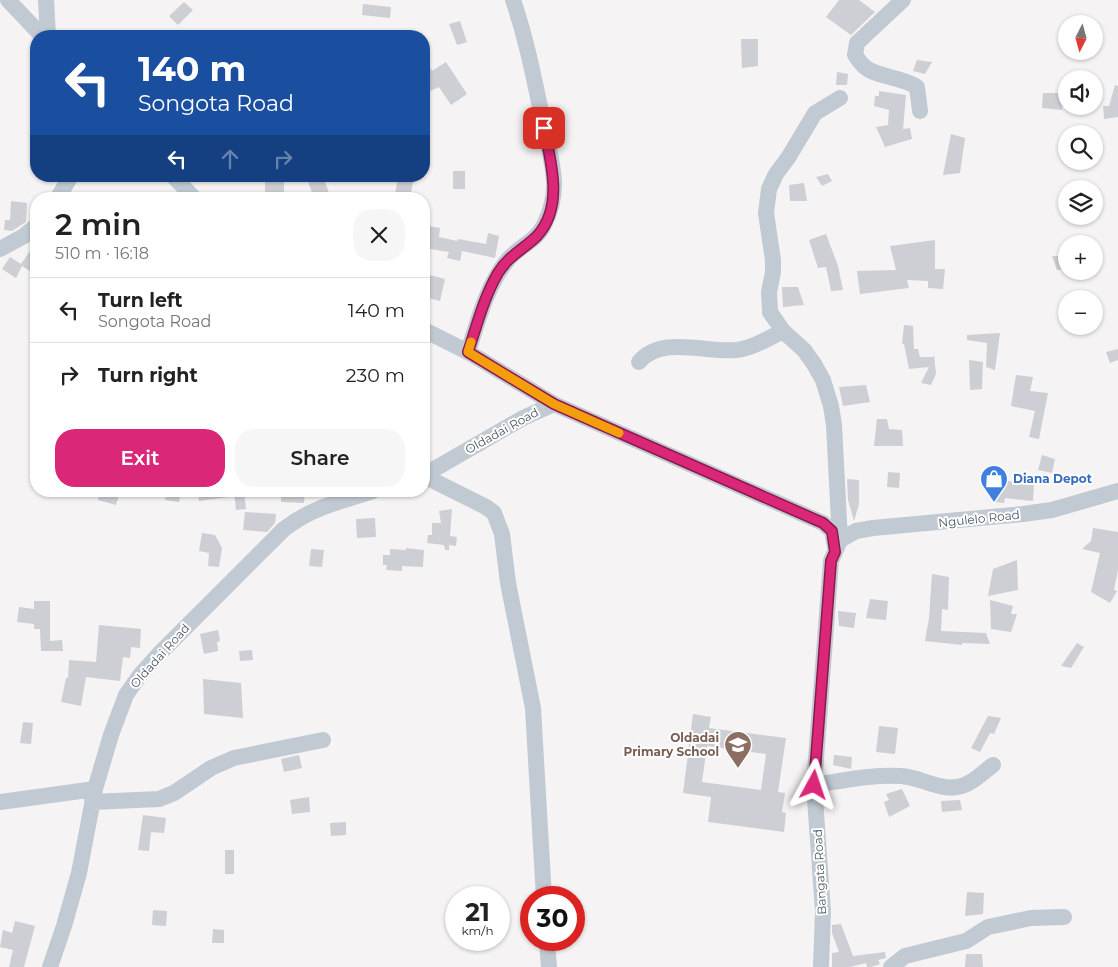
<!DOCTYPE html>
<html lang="en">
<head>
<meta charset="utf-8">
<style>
  body { margin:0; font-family:Montserrat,sans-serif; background:#f6f6f6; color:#222; height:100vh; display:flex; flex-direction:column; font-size:19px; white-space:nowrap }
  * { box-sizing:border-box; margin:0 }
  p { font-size:16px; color:#767676 }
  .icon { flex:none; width:28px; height:28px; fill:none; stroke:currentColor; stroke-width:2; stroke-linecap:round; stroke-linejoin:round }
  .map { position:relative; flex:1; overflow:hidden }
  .sheet { position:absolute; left:30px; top:192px; width:400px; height:305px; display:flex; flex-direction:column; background:#fff; border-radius:20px; box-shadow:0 1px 4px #0004 }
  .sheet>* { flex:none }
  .top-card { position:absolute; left:30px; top:30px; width:400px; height:152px; border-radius:20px; box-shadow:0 1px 4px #0004; background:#1a4fa0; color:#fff; overflow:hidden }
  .needle { width:32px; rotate:186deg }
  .fabs { position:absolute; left:1058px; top:15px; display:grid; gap:10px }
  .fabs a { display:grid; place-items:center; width:45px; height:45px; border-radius:50%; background:#fff; box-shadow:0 1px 4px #0004; font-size:25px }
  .speed { position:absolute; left:445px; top:886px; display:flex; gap:10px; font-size:25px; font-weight:700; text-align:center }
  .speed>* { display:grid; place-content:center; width:65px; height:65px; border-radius:50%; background:#fff; box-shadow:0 1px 4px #0004; line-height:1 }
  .speed small { font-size:12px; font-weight:400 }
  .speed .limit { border:8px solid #d22; background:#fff; color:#111 }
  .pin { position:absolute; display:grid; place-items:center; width:42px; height:42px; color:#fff; margin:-21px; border-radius:10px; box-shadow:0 2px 8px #0006 }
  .me { position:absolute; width:55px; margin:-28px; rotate:5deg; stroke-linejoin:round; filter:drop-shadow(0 0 4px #0008) }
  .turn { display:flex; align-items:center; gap:18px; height:105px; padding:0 25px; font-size:22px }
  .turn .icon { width:65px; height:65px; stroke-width:2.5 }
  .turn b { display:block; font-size:35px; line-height:42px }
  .lanes { display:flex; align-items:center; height:48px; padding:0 25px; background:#0003; justify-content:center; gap:25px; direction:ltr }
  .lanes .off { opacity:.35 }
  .round { display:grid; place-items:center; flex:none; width:52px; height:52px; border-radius:20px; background:#f6f6f6 }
  .overview { display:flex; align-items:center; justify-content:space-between; height:85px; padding:0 25px }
  h1 { font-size:30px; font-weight:600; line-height:38px }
  .cta { display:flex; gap:10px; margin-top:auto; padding:10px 25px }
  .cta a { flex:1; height:58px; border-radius:20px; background:#db2777; color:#fff; font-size:20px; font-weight:600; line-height:58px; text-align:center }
  .cta a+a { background:#f6f6f6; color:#222 }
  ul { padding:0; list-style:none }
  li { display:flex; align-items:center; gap:15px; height:65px; padding:0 25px; border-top:1px solid #e0e0e0 }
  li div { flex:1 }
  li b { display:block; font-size:19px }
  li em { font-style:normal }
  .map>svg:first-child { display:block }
</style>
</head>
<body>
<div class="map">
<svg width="1118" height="967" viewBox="0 0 1118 967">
  <rect width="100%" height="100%" fill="#f5f3f3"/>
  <path fill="#cdcfd5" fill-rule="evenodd" d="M839,0H859L875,12L851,35L826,17Z
    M184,2L193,10L178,25L169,16Z
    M363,4L391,7L390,18L362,15Z
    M460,21L467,42L457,45L449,24Z
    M741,39H758V66L742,68Z
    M424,58L432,71L446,62L467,94L451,105L439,87L424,94Z
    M917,60L932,62L925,74L913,71Z
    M837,72L848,74L847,85H836Z
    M1115,85L1118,86V117L1104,119L1103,106H1109Z
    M879,91L906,95L903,129L910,128L912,139L885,147L876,127L888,125L889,110L874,106L875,96H879Z
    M1043,93H1063L1062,110L1042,108Z
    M951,134L965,138L960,173L943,175Z
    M453,171H465V189H453Z
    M828,174L832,181L822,186L816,177Z
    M265,176H284V195H265Z
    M306,176H323L329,193L314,198Z
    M398,178L413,181L410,199H394Z
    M804,183L807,201H790L789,185Z
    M11,201L27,203L26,222L12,231L4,230L5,220H10Z
    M424,225L440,228L439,237L457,241L458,239L486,244L488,233L499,236L495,258L462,251L460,261L447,258L449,252L424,248Z
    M826,234L838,266L843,290L831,291L826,267L818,268L809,240Z
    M935,240V269H945L943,289L928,288V281L907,280L909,288L860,294L857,271L896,270L890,246Z
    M36,242V275L22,266L16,278L2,269L10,257L21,264Z
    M1052,256H1065L1066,269L1057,270Z
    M426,274L445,279L440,301L424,297Z
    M782,287H798L804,305L783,307Z
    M904,325L913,326L914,349H918L920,357H933L934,355L936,374L931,385L921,383L929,367L909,369L904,344H902Z
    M1000,333L995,370L986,367L987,343L967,340V335Z
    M1118,349V360L1110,363L1106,352Z
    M969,360L983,362L982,389L970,390Z
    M1016,375L1033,377L1030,391L1048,393L1039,439L1029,437L1035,411L1011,406Z
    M866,385L870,402L843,406L839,387Z
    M877,419H887L889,429L902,430L903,446H874Z
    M1042,455L1055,459L1052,473L1038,470Z
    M888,472L900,473L899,488L887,487Z
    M997,478L1007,479V481L1034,484L1033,501L1005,498L1004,503L994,502Z
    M847,479L859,480V504L854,521L848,500Z
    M100,491H120L116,505L98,500Z
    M167,491H181L179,502L165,500Z
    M198,491H228L229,497L199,501Z
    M234,491H244L246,509L236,510Z
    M281,491H305L304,503L281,502Z
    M452,509L450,536L457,537L456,546L449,545V550H445L444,545L427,543L428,535H432V523H441L439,511Z
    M245,512L276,514L275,523L267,532L243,530Z
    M375,518L376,537L357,538L356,519Z
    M1093,528L1118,532V570L1114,590L1117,591L1110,603L1091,592L1100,553L1082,549L1091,541Z
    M202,533L215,535L222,548L219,567L208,566L209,553L199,551Z
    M406,548L424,550L423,567L402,566V571L386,570L387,565H383V555H390V549L406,550Z
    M311,549L324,550L322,567L309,566Z
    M1017,560L1018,590L988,596L993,569Z
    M932,574L949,577L948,610L942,609L941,631L986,633L990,644L962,643V645L925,641L929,618Z
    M870,599L888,601L886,620L866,618Z
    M990,600L1013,606L1011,614H1017L1011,632L991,629Z
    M34,601H50V641L62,640L63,651H41L40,629H34V624L17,622L19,607L34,609Z
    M838,611L856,613L854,628L839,626Z
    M99,625L141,629L140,648L131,647L130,658L123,657L120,681L86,677L81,706L61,702L66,678H68L69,660L96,662Z
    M218,630L220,641L217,642L218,651L204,654L200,634Z
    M1077,643L1084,647L1071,668L1061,666Z
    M252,650L253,660L240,661L239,651Z
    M203,679L241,683L243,718L204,714Z
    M693,714L711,717L709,728L786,738L778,792L785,793L782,812L786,813L784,832L708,822L711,797L683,793ZM707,746L766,754L761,790L702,782Z
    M988,716L1001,718L994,734L990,733L980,752L971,748Z
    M23,722L33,723L31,744L20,743Z
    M879,726L898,728L895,754L876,752Z
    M299,755L302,768L284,772L281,759Z
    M834,755L852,757L851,769L833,765Z
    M902,789L910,806L889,817L884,802L889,800L886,794Z
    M309,797L310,812L292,814L290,800Z
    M960,800L962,810L942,812L941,801Z
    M143,815L166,818L164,833L151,832L149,851L138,850Z
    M346,822V835L331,836L330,823Z
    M225,850H234V874H225Z
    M967,892L984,893L983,914L965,916Z
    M153,910L167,911L166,926L152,925Z
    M15,921L35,926L24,967H9L13,950L0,947L3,930L12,933Z
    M841,924L853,956L885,952L886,958L878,960L880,964L871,967H867L866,963L850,967H832V953L839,952L832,933V925Z
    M213,929L224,930V943H212Z
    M966,954H982L983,967H965Z"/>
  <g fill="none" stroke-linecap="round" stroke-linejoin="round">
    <path stroke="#c1cad2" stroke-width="16" d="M8,0L42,36
      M46,0L48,36
      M903,0L857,43L855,55C858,59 861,64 865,67C876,77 903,77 917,87L920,111
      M173,176L195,199
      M57,199L71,176
      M0,249L24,236L36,226
      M424,330L468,352L554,404L823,523L832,531L835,547
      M468,352C478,321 486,288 506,262C517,247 536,242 544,225C550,213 554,199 554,185C554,164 547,142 543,121C534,79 527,41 513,0
      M639,362C661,335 707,353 736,350C753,348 769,338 783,331
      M424,475L523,418L554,404
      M424,476L486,507L494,513L502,534L508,583L533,708L544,898
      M840,540L856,531L873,528L1023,514L1052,510L1118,491
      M814,785C842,781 873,774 901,776C920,777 938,790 957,787C971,785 982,773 993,765
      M0,802L95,789
      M92,802L159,799L174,793L211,768L234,758L323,740
      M547,940L549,967
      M50,967L64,926L79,873L95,789L111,735L126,695L140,675L158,655L284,529C314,506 338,503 373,491
      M821,967L823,911L814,785L831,561L840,540L834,425L831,406L823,380L814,364L804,350L783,331L770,312L769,292L773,272V260L766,213L769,189L776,174L788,158L815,113L840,98
      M891,967L905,956L966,941L988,927L1031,918L1064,917"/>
  </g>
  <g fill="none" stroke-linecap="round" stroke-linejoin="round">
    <defs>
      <path id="route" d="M544,128C551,162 564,207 537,236C524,249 508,256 498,273C484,297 477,325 468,352L554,404L823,523L832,531L835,552L831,561L814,785"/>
    </defs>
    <use href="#route" stroke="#8e194d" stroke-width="12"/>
    <use href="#route" stroke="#db2777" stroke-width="9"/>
    <path stroke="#f59e0b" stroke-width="9" d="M471,342L468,352L554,404L619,433"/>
  </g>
  <defs>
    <symbol id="shop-pin" viewBox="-11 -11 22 30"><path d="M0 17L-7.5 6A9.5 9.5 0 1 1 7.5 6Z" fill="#3f7fe0" stroke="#fff"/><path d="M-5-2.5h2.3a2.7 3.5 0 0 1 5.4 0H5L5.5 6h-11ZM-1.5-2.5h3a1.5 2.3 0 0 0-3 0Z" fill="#fff"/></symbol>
    <symbol id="school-pin" viewBox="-11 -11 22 30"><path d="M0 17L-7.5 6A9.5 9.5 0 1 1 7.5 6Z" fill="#8d6e63" stroke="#fff"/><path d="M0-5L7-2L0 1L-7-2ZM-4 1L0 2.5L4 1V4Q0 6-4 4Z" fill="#fff"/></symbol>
  </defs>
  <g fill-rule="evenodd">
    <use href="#shop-pin" x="978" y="463" width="32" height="43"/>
    <use href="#school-pin" x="722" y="729" width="32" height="43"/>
  </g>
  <g text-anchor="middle" stroke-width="4" stroke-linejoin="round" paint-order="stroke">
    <g font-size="12" fill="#4a5661" stroke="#fff">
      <text transform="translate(502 431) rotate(-29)" y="4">Oldadai Road</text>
      <text transform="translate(979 519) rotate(-6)" y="4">Ngulelo Road</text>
      <text transform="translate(160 656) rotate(-48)" y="4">Oldadai Road</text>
      <text transform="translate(820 872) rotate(-93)" y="4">Bangata Road</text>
    </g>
    <g font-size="12" font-weight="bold" fill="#366cbe" stroke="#fff" text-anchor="start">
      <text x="1013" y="483">Diana Depot</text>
    </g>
    <g font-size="12" font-weight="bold" fill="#785e54" stroke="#fff" text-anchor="end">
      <text x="719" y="742">Oldadai<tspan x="719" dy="14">Primary School</tspan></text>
    </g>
  </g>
</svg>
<div class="fabs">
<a><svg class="needle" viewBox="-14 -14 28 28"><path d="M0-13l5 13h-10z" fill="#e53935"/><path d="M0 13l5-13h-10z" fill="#767676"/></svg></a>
<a><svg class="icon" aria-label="sound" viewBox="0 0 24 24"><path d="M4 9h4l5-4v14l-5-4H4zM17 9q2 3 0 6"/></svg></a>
<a><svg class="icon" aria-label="search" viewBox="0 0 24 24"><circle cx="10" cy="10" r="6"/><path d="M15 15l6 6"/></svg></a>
<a><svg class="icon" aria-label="layers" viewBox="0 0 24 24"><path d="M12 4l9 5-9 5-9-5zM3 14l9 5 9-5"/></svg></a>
<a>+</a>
<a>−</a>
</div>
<div class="speed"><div>21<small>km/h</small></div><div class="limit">30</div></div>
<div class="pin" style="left:544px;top:128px;background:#d93025"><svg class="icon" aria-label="arrive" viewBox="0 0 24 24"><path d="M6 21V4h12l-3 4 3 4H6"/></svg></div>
<svg class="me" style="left:814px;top:785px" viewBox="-20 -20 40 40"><path d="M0-17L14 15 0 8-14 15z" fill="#db2777" stroke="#fff" stroke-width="4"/></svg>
<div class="top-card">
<div class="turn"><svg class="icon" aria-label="left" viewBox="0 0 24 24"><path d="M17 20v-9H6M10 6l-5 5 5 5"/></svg><div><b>140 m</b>Songota Road</div></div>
<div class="lanes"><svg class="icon" aria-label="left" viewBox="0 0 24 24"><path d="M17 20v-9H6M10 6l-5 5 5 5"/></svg><svg class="icon off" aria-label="ahead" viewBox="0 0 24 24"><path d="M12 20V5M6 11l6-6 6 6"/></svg><svg class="icon off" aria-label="right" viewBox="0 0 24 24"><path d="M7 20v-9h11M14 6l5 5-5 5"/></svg></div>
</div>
<section class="sheet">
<div class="overview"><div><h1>2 min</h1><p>510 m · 16:18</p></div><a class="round"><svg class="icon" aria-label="close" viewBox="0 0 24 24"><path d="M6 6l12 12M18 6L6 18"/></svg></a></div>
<ul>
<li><svg class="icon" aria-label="left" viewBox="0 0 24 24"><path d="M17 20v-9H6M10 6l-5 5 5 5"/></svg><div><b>Turn left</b><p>Songota Road</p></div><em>140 m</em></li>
<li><svg class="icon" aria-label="right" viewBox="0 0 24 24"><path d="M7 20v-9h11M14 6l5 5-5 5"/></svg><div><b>Turn right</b></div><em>230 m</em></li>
</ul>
<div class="cta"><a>Exit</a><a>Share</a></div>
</section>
</div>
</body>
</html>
